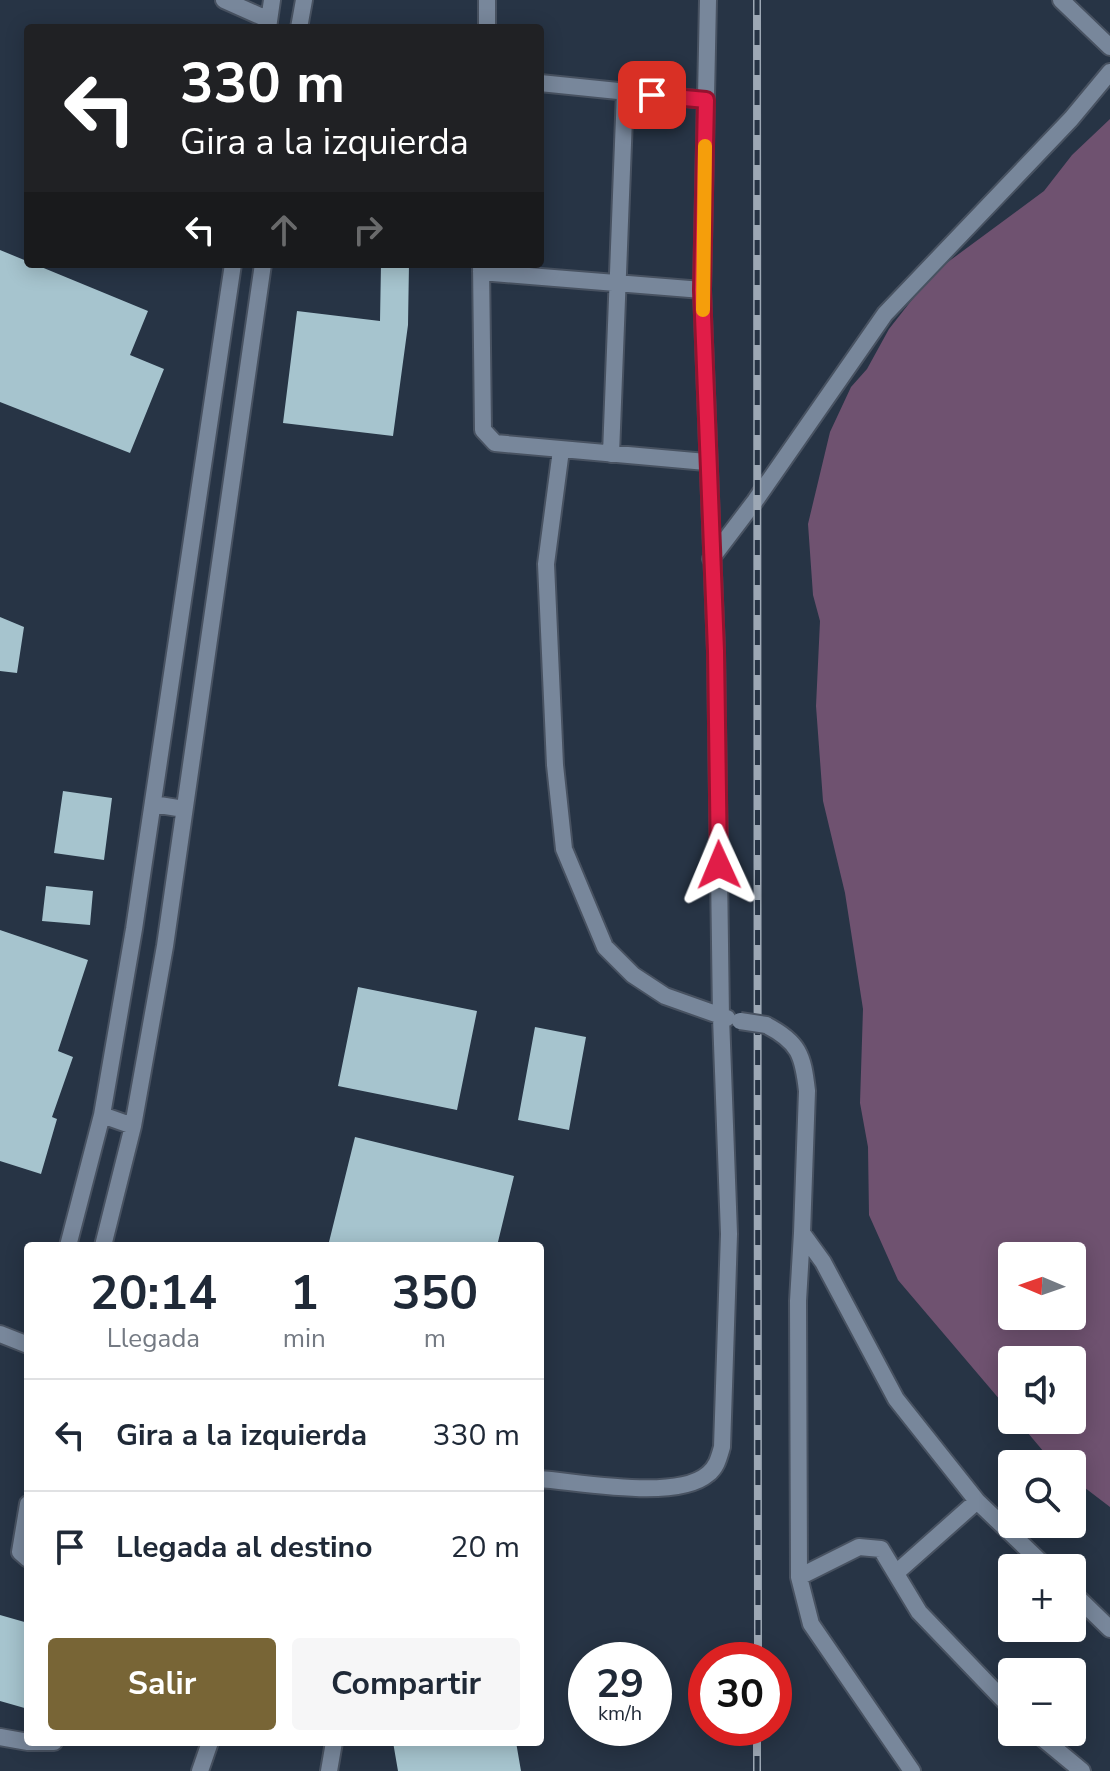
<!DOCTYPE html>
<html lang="es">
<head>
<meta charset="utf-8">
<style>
  body { margin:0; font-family:"Nunito Sans",sans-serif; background:#f6f6f7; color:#1f2937; height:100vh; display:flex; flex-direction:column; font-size:30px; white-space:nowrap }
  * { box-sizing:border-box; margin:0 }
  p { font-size:26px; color:#747a83 }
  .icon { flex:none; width:44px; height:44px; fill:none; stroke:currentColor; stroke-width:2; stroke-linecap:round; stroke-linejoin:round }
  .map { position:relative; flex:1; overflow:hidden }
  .details { position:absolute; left:24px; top:1242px; width:520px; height:504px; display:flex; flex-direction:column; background:#fff; border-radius:8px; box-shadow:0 4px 20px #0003 }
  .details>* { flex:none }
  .hud { position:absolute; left:24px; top:24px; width:520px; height:244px; border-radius:8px; box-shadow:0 4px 20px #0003; background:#202124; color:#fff; overflow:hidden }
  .needle { width:52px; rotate:272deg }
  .tools { position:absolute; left:998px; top:1242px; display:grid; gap:16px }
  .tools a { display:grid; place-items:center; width:88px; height:88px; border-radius:8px; background:#fff; box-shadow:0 4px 20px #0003; font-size:40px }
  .speed { position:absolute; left:568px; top:1642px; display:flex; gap:16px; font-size:40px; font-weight:700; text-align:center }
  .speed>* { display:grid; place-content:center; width:104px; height:104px; border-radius:50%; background:#fff; box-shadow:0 4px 20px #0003; line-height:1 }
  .speed small { font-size:20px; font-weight:400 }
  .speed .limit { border:12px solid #d22; background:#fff; color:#111 }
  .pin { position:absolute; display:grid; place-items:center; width:68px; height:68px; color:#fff; margin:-34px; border-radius:16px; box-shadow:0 4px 12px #0006 }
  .me { position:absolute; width:88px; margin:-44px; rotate:359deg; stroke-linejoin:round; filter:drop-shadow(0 0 6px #0008) }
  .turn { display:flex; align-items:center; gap:28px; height:168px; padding:0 24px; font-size:36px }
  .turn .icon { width:104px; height:104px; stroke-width:2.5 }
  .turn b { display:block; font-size:56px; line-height:68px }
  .lanes { display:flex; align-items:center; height:76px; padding:0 24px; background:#0003; justify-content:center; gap:40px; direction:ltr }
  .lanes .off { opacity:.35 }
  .eta { display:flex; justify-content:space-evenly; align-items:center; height:136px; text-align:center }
  .eta b { font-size:48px; font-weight:700; line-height:56px }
  .primary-button { display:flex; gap:16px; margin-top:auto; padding:16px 24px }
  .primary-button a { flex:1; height:92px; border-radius:8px; background:#786536; color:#fff; font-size:32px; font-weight:700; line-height:92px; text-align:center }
  .primary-button a+a { background:#f6f6f7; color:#1f2937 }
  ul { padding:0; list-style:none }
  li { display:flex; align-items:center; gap:24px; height:112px; padding:0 24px; border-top:2px solid #e0e1e3 }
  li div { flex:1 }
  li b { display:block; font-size:30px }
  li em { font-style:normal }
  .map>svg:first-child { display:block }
</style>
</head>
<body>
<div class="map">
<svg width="1110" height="1771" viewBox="0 0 1110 1771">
  <rect width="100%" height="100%" fill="#273445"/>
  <path fill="#6f5270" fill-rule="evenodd" d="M1110,119V1507L1072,1478V1464H1054L1017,1420H1072V1360H1012V1414L898,1280L869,1215L868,1147L860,1103L863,1009L845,893L823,801L816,706L820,621L813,595L808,524L830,432L851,387L867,369L889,329L933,273L1044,191L1072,155ZM1012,1256H1072V1316H1012Z"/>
  <path fill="#a6c4ce" d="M0,250L148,311L130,355L164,369L130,453L0,402Z
    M381,264H409L408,325L393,436L283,423L297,311L380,321Z
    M0,617L24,627L17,673L0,671Z
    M63,791L112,798L104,860L54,853Z
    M46,886L93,891L90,925L42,921Z
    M0,930L88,960L58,1051L73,1057L52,1117L57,1119L41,1174L0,1161Z
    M358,987L477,1011L457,1110L338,1086Z
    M535,1027L586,1037L569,1130L518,1120Z
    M355,1137L514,1176L497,1246H328Z
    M0,1615L28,1623V1709L0,1701Z
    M393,1742H516L521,1771H398Z"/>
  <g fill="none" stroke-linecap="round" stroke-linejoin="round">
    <defs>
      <path id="minor" d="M224,0L269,20
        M487,0V28
        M1061,0L1110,47
        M268,28L272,0
        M299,28L304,0
        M540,83L706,100
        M481,264L483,430L495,443L706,462
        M481,272L702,290
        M561,450L546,564L555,765L564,849L605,947L633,975L665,996L727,1018
        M611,454L625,92
        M711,559L755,501L885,314L1071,119L1110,72
        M153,804L184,809
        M766,1025C799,1042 803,1055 807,1091L802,1233L823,1262L896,1399L977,1501L1047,1568
        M102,1115L133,1126
        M802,1233L798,1301L799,1577L811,1624L912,1771
        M68,1246L102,1115L134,929L233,264
        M103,1246L133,1126L165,946L263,264
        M0,1334L28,1345
        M540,1479C580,1482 677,1501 708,1474C717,1467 719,1457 722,1447L729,1234L721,1017L716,651L702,290L708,0
        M28,1504L20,1552L28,1559
        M896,1573L977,1501
        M799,1577L859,1547L881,1549L919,1612L1012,1709
        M1072,1592L1110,1629
        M1035,1732L1082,1771
        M0,1737L28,1742
        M30,1742H54
        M200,1771L210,1742
        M329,1771L334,1742"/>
    </defs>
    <use href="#minor" stroke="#485261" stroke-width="20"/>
    <use href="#minor" stroke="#78879b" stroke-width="16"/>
    <defs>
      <path id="rail" d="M757,0L758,1660
        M757,1771V1728"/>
    </defs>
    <use href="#rail" stroke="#9da8b5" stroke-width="8"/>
    <use href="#rail" stroke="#273445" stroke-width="5" stroke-dasharray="15" stroke-linecap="butt"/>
    <defs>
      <path id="minor-bridge" d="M740,1021L766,1025"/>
    </defs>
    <use href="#minor-bridge" stroke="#485261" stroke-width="20" stroke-linecap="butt"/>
    <use href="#minor-bridge" stroke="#78879b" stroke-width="16"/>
  </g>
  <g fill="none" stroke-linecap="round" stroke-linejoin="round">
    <defs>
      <path id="route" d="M652,95L706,100L702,290L716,651L719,865"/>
    </defs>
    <use href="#route" stroke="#92132f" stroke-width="20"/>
    <use href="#route" stroke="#e11d48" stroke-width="14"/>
    <path stroke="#f59e0b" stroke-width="14" d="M703,310L705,146"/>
  </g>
</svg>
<div class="tools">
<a><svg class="needle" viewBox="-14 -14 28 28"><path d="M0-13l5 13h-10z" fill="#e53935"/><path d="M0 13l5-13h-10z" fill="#747a83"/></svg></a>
<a><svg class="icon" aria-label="sound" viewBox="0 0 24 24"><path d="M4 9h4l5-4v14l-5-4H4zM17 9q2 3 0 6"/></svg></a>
<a><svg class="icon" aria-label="search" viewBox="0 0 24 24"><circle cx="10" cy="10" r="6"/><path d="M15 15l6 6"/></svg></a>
<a>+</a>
<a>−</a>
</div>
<div class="speed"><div>29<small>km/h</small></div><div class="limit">30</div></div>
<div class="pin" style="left:652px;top:95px;background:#d93025"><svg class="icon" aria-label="arrive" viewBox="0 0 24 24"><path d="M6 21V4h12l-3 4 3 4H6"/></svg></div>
<svg class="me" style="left:719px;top:865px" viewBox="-20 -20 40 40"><path d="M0-17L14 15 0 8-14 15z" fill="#e11d48" stroke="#fff" stroke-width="4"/></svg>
<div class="hud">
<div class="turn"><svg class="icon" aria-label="left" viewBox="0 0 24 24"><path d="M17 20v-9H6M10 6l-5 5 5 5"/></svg><div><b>330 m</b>Gira a la izquierda</div></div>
<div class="lanes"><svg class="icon" aria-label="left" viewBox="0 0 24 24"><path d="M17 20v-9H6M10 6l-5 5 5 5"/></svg><svg class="icon off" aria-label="ahead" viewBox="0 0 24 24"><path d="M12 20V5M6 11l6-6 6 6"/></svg><svg class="icon off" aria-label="right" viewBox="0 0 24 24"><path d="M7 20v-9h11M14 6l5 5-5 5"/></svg></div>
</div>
<section class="details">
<div class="eta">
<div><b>20:14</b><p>Llegada</p></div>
<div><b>1</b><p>min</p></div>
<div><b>350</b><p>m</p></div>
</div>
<ul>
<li><svg class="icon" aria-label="left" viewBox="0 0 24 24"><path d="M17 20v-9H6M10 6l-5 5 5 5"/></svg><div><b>Gira a la izquierda</b></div><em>330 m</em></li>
<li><svg class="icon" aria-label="arrive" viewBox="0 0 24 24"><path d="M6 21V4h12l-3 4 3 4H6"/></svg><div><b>Llegada al destino</b></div><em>20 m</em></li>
</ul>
<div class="primary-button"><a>Salir</a><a>Compartir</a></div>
</section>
</div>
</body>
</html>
